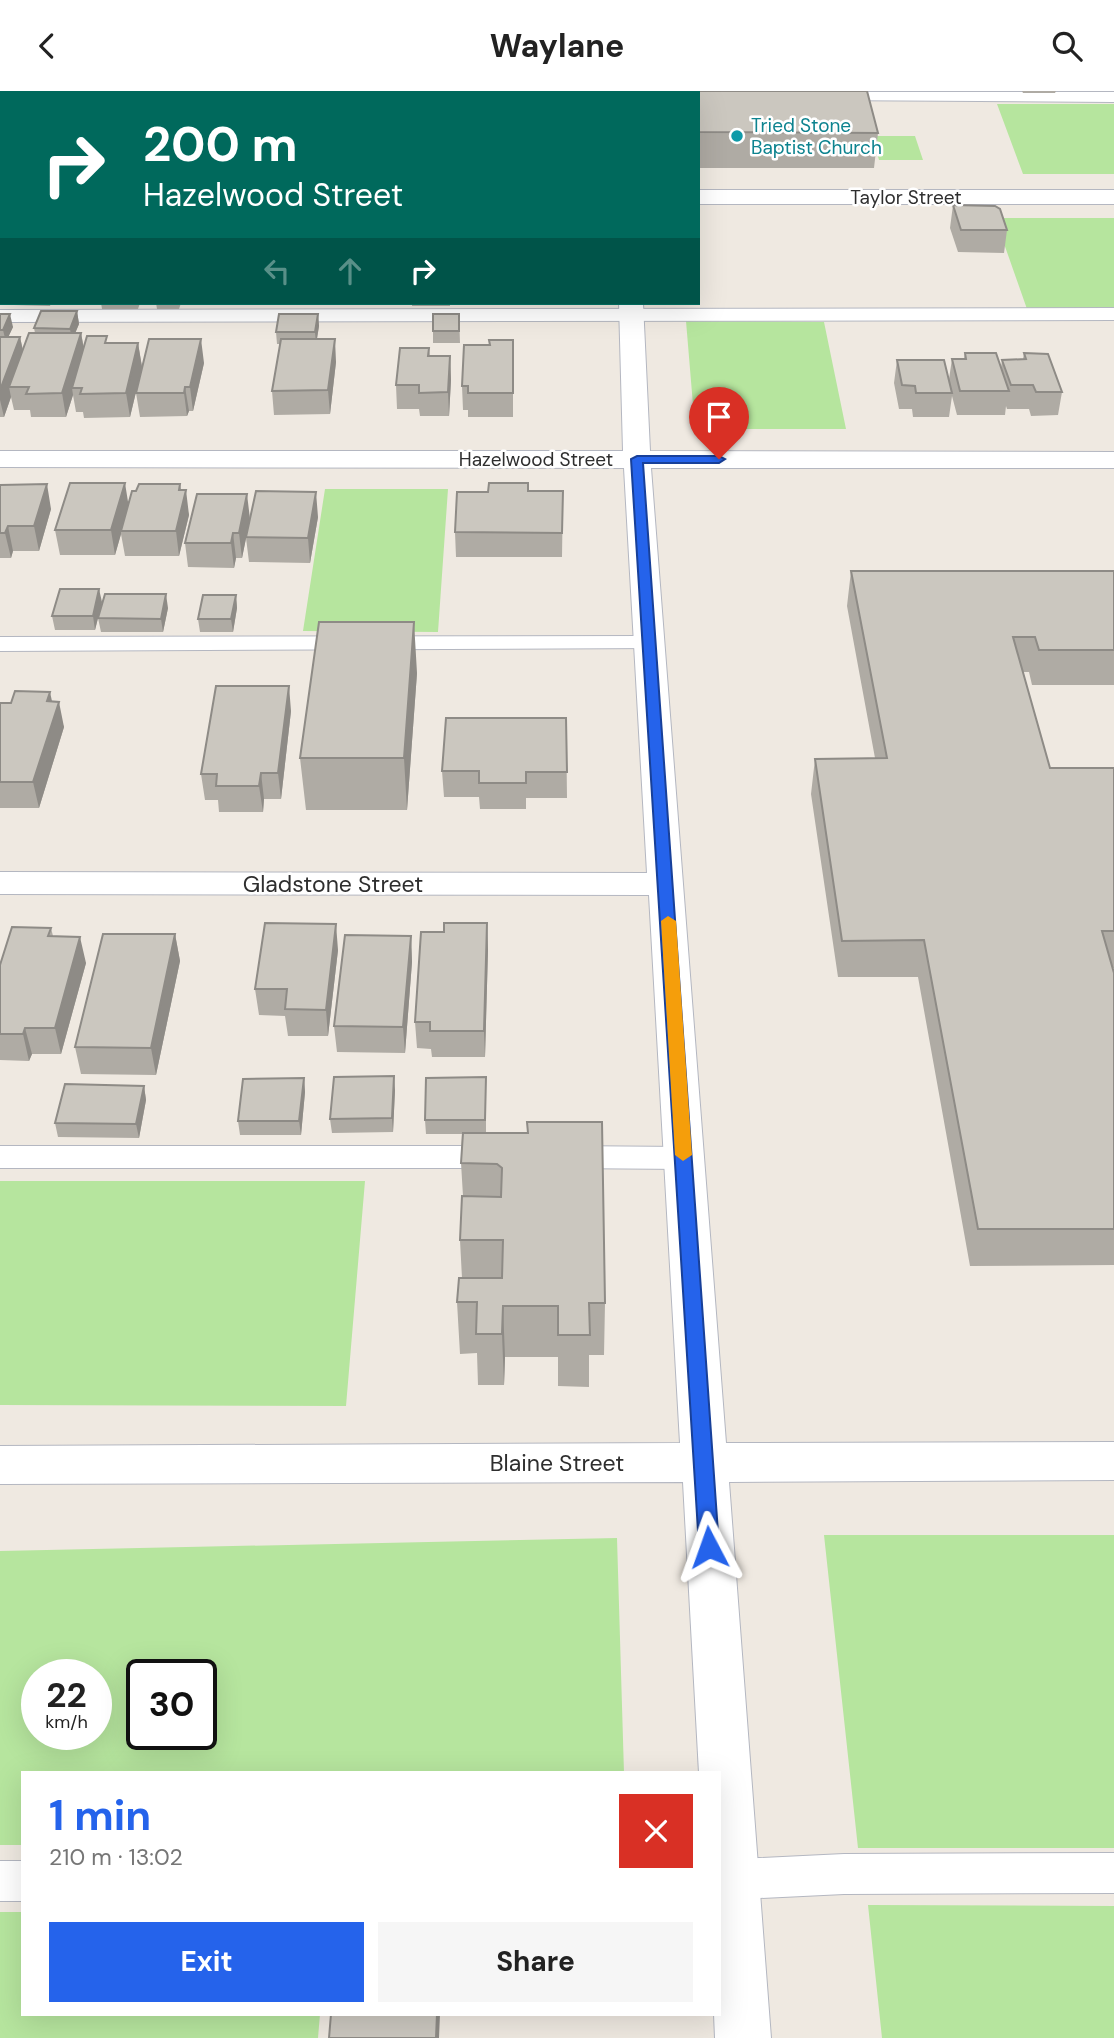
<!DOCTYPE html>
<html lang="en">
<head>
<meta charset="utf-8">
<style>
  body { margin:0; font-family:"DM Sans",sans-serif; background:#f6f6f6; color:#222; height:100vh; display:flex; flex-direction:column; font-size:26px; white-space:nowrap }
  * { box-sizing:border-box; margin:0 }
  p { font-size:23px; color:#767676 }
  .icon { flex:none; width:38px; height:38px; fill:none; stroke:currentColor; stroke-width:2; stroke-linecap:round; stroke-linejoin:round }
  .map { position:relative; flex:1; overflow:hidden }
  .side { position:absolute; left:21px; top:1680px; width:700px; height:245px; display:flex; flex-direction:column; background:#fff; border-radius:0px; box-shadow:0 7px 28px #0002 }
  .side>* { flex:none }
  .top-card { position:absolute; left:0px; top:0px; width:700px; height:214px; box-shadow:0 7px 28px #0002; background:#00695c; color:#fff; overflow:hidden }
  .speed { position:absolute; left:21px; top:1568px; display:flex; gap:14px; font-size:35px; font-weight:700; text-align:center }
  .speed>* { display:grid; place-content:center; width:91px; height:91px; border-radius:50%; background:#fff; box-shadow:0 7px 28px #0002; line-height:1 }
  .speed small { font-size:18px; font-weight:400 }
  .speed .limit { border:4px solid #111; border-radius:10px; background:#fff; color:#111 }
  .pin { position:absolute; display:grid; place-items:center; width:60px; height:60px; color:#fff; margin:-72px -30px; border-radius:50% 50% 50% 0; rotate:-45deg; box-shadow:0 0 7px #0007 }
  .pin .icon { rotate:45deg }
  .me { position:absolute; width:77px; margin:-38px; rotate:356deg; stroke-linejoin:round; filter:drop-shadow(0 0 5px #0008) }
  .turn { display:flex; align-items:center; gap:24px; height:147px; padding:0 28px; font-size:32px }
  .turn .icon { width:91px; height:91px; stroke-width:2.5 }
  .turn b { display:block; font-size:49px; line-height:60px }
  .lanes { display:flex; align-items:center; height:66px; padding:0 28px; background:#0003; justify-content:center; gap:35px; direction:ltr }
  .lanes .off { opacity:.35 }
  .round { display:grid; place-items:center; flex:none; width:74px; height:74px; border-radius:0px; background:#f6f6f6 }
  .summary { display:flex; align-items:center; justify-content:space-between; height:119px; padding:0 28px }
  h1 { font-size:42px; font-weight:700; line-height:52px; color:#2563eb }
  .action { display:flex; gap:14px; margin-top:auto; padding:14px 28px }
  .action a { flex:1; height:80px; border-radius:0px; background:#2563eb; color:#fff; font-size:28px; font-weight:700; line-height:80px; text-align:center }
  .action a+a { background:#f6f6f6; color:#222 }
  header { display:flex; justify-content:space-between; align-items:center; height:91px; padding:0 28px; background:#fff; font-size:32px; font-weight:700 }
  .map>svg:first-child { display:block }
</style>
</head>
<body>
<header><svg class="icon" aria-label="back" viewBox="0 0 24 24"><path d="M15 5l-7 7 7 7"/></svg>Waylane<svg class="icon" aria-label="search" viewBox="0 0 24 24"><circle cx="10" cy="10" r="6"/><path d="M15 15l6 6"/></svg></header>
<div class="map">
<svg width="1114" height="1947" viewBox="0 0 1114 1947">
  <rect width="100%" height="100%" fill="#efe9e1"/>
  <path fill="#b6e59e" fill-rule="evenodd" d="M997,13H1114V83H1023Z
    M872,45H915L923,69H879Z
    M995,127H1114V218H1027Z
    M686,230L824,231L846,338H695Z
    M325,398H448L438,541L303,540Z
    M0,1090H365L346,1315L0,1314Z
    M824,1444H1114V1757H858Z
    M617,1447L624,1682H23V1754H0V1460ZM37,1584H96V1643H37ZM142,1584H201V1643H142Z
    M868,1814L1114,1815V1947H882Z
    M0,1821H23V1923H320L318,1947H0Z"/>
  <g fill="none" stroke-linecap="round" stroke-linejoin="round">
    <defs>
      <path id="service" d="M0,1L4,2H2V11Z
        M828,1H1114V11L822,9L820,6Z
        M1114,217V229L0,231V219Z
        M649,545L657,547L661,552L657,557L0,560V546Z
        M0,1055H500L511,1058L516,1066L511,1074L500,1077H0Z
        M564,1055L684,1056L695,1059L700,1067L695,1075L684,1078L564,1077L553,1074L548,1066L553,1058Z
        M1114,1762V1802L844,1803L719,1809L720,1769L844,1763Z
        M0,1770H23V1810H0Z"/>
      <path id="minor" d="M603,0H623V2H603Z
        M0,98H2V112H0Z
        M698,99H1114V113H698Z
        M619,212H643L650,360L1114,361V377H651L726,1352L1114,1351V1389L729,1391L771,1947H715L714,1923H719V1682H699L683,1391L0,1393V1355L680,1352L649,804L0,803V781L647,782L624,377L0,376V360H623Z"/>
    </defs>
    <use href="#service" stroke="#b4b7c1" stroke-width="2"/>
    <use href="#minor" stroke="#b4b7c1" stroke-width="2"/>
    <use href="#service" fill="#fff" fill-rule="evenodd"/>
    <use href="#minor" fill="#fff" fill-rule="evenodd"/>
  </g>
  <path fill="#afaba4" d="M670,0H867L878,42L874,77H698V2H670Z
    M1022,0H1056L1055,2H1023Z
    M953,114L1007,139L1004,162L958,161L950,137Z
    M13,212H51L50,215L14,214Z
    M101,212H140L138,218H102Z
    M156,212H181L179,218H157Z
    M412,212H450V215H412Z
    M77,220L79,233L75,242H81L84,257L108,252H138L142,276L130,326L84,327L83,321H76L73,304L66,326H31L30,319H14L11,306L4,326H0V223L13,236L8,246H20L23,259L35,242L34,237Z
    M318,223L319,235L317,248L336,271L330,323L274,324L272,300L280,253H277L276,241Z
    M459,223L460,252H433V240Z
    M513,249V326H468V319H463L462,295L490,254Z
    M429,257L430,265H450L451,289L449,325H420L419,318H397L396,294Z
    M965,262L1001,277L1002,269L1023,268L1024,262L1062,301L1058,324L1031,325L1029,318H1007L1006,315L1005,324H957L952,305L949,326H913L912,318H899L894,292L897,269L949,288L952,268H964Z
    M204,272L193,320H189L187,325L140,326L136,302Z
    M0,394L51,418L39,460H13L11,467H0Z
    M181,399L189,424L179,465H125L121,443L115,464H60L55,439L128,413Z
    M528,400H563L562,466H456L455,441Z
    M318,426L310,472L249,471L246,447L242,467H236L234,477L188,476L185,452L250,428Z
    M851,480H1114V594H1032L1029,581H1023L1050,677H1114V877H1113L1114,882V1174L970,1175L918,886H838L811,703L815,668L875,667L847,515Z
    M236,504L237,517L233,541H200L198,528Z
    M102,511L95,539H55L52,525Z
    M168,517L163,541H101L98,527Z
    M417,582L407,719H306L300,667Z
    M52,610L64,636L39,717H0V612Z
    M291,620L281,708H264L263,721H219L218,709H205L201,683Z
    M566,627L567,707H526V718H480L479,706H444L442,680Z
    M487,832L488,859L485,966H432L431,958L417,957L415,931L444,841Z
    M51,837L53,845L86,872L61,963H32L29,970L0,969V874Z
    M175,843L180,870L156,984L81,983L75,956Z
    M411,845L412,871L405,962L337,961L334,935Z
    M338,859L328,945H288L285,925L259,924L255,898Z
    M486,986V1042L605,1212L604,1264H589V1296L558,1295V1266H505L504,1294H478L477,1262L460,1263L457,1211L462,1187L460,1149L463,1105L461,1072L462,1043H426L425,1029Z
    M304,987L305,1001L301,1044H240L238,1030Z
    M144,995L146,1009L139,1047L58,1046L55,1032Z
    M395,999L393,1041L332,1042L330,1028Z"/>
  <path fill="#8e8b86" d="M77,220L79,233L72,250L70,238Z
    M10,223L13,236L6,251L3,239Z
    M318,223L319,235L316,253L315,241Z
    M81,242L85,265L72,297L73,304L66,326L62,302Z
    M20,246L25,270L9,296L11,306L4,326L0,309V299Z
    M201,248L204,272L193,320L190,296Z
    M335,248L336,271L330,323L328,299Z
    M138,252L142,276L130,326L126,302Z
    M450,265L451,289L449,325L448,301Z
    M185,296L189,320L187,325L184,302Z
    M125,392L129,417L121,440V443L115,464L111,439Z
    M47,393L51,418L39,460L34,435Z
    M180,393L183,412L186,399L189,424L179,465L176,440L179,399Z
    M316,401L318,426L310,472L308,447Z
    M247,403L250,428L242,467L239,442Z
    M8,435L13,460L11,467L5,442Z
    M233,442L236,467L234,477L231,452Z
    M99,498L102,511L95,539L93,525Z
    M166,503L168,517L163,541L161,528Z
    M236,504L237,517L233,541L231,528Z
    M414,531L417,582L407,719L404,667Z
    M289,595L291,620L281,708L278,682Z
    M50,601L55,624L59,611L64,636L39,717L33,691L47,610Z
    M261,682L264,708L263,721L259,695Z
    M487,832L488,859L485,966L484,940Z
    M336,833L338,859L328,945L326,919Z
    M175,843L180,870L156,984L151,957Z
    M411,845L412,871L405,962L403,936Z
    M80,846L86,872L61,963L55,937Z
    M25,937L32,963L29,970L23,943Z
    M394,985L395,999L393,1041L392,1027Z
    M304,987L305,1001L301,1044L299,1030Z
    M144,995L146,1009L139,1047L136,1033Z
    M503,1215L505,1266L504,1294L502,1243Z
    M437,1923H440L439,1947H436Z"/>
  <path fill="#cbc7bf" stroke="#8e8b86" stroke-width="2" d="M673,0H867L878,42L698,41V2H673Z
    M953,114L995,115L1000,118L1007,139H961Z
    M41,220H77L70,238L34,237Z
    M0,223H10L3,239H0Z
    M279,223H318L315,241H276Z
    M433,223H459V240H433Z
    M29,242H81L62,302L26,303L29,296H9Z
    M87,245H107L105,252H138L126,302L80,303L82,297H72Z
    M0,246H20L0,299Z
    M149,248H201L190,296H185L184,302H136Z
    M281,248H335L328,299L272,300Z
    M489,249H513V302H468V295H462L464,254H490Z
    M400,257H429L428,265H450L448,301L419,302V294H396Z
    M965,262H996L1009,300H960L952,268H966Z
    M1024,262L1048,263L1062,301H1036L1033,294H1011L1002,269L1026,268Z
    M897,269H944L952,302H916L915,295L902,294Z
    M70,392H125L111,439H55Z
    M489,392H528V400H563L562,442L455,441L457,401H488Z
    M47,393L34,435H8L5,442H0V394Z
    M139,393H180L179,399H186L176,440H121L132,400H136Z
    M256,400L316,401L308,447L246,446Z
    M197,403H247L239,442H233L231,452H185Z
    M851,480H1114V559H1039L1035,546H1013L1050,677H1114V840H1102L1114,882V1138H978L924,849L842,850L815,668L887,667Z
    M60,498H99L93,525H52Z
    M105,503H166L161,528L98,527Z
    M203,504H236L231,528H198Z
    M319,531H414L404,667H300Z
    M216,595H289L278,682H261L259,695H216L217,683H201Z
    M15,600L50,601L47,610L59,611L33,691H0V612H11Z
    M446,627H566L567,681H526V692H479V680H442Z
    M265,832L336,833L326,919L285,918L287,898H255Z
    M444,832H487L484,940H430V931H415L421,841H444Z
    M12,836L51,837L48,845L80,846L55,937H25L23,943H0V874Z
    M103,843H175L151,957L75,956Z
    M345,844L411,845L403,936L334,935Z
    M394,985L392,1027L330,1028L334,986Z
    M486,986L485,1029H425L426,987Z
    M304,987L299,1030H238L243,988Z
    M65,993L144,995L136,1033L55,1032Z
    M527,1031H602L605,1212H589L590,1244H558V1215H503L502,1243H476L477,1211H457L459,1187H502L503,1149H460L462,1105L501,1106L502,1077L497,1073L461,1072L463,1042H528Z
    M331,1923H437L436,1947H329Z"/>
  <path fill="#2563eb" stroke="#184099" stroke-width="2" d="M637,365H719L725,368L719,372H643L719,1456L716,1462L709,1464L702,1462L699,1456L631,368Z"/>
  <path fill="#f59e0b" d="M668,825L676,830L692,1064L683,1070L675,1064L661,830Z"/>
  <circle fill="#0f9aa8" stroke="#fff" stroke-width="2.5" cx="737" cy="45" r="7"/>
  <g text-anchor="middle" stroke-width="5" stroke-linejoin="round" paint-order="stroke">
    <g font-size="19" fill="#0d838f" stroke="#fff" text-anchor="start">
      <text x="751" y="41">Tried Stone<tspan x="751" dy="22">Baptist Church</tspan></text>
    </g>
    <g font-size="19" fill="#2e2e2e" stroke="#fff">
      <text x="906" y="113">Taylor Street</text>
      <text x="536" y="375">Hazelwood Street</text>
    </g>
    <g font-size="23" fill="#2e2e2e" stroke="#fff">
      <text x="333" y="801">Gladstone Street</text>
      <text x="557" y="1380">Blaine Street</text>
    </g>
  </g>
</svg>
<div class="speed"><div>22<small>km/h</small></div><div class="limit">30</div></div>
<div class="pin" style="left:719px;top:368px;background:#d93025"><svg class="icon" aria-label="arrive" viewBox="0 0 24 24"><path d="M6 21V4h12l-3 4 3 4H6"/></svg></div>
<svg class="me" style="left:709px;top:1456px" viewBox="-20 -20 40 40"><path d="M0-17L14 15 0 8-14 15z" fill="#2563eb" stroke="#fff" stroke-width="4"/></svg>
<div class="top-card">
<div class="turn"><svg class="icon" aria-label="right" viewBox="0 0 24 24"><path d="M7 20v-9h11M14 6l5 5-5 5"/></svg><div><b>200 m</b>Hazelwood Street</div></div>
<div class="lanes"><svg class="icon off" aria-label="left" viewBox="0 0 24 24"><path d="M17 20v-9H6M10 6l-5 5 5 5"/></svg><svg class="icon off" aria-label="ahead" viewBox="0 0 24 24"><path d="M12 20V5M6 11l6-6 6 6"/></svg><svg class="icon" aria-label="right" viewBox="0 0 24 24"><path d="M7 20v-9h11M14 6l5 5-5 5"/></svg></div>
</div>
<section class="side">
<div class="summary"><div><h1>1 min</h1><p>210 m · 13:02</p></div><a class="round" style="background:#d93025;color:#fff"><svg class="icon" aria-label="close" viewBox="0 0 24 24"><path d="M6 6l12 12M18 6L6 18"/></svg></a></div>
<div class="action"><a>Exit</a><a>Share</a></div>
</section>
</div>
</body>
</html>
